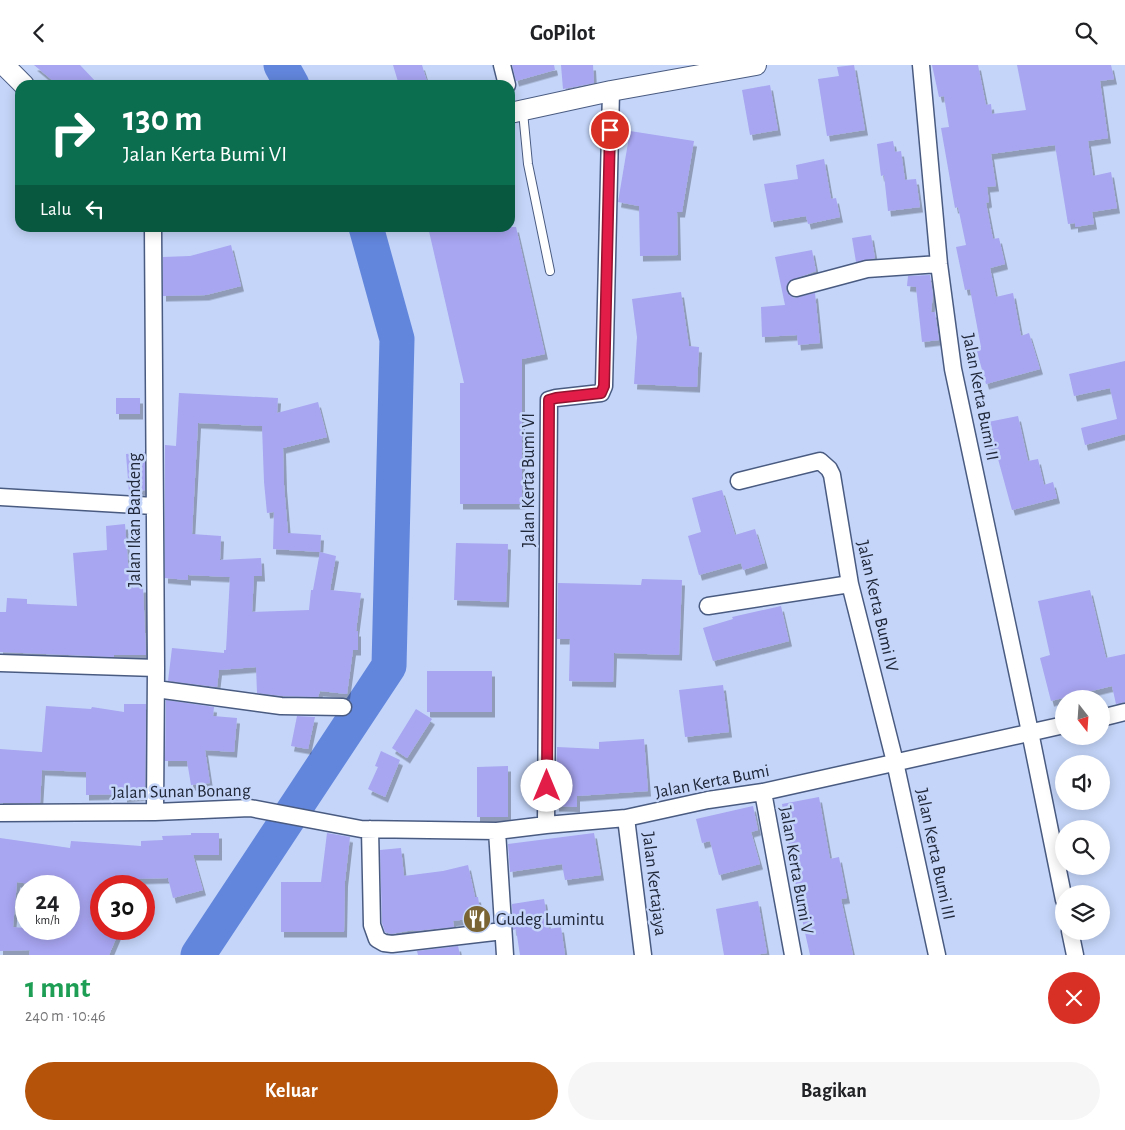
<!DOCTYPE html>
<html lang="id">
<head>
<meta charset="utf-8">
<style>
  body { margin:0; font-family:"Alegreya Sans",sans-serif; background:#f6f6f6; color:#202124; height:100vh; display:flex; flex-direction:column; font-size:19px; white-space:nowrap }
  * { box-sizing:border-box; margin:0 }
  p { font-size:16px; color:#757577 }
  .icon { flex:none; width:28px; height:28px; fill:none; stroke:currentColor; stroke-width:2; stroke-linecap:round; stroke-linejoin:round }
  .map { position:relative; height:890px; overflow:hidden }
  .details { display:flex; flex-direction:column; background:#fff; flex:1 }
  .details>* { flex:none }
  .hud { position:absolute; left:15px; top:15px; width:500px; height:152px; border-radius:15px; box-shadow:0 2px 12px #0003; background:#0b6e4f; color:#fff; overflow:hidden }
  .needle { width:32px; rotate:163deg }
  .tools { position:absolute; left:1055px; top:625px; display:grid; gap:10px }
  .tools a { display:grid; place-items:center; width:55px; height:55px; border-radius:50%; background:#fff; box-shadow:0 2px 12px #0003; font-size:25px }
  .speed { position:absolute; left:15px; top:810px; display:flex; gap:10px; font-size:25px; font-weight:700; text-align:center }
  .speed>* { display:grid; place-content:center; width:65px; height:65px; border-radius:50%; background:#fff; box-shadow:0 2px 12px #0003; line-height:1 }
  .speed small { font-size:12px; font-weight:400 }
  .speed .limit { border:8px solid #d22; background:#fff; color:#111 }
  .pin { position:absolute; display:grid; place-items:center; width:42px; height:42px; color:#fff; margin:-21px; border:2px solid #fff; border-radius:50%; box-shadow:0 1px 5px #0007 }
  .me { position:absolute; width:55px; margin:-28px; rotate:0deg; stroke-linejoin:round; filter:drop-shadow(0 0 4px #0008) }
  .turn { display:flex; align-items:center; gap:18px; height:105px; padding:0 25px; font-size:22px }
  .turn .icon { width:65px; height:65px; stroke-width:2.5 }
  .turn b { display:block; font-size:35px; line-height:42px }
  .then { display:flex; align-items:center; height:48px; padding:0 25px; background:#0003; gap:10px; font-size:19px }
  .round { display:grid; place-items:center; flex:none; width:52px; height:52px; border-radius:26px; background:#f6f6f6 }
  .summary { display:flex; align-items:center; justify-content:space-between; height:85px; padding:0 25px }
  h1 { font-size:30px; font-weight:700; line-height:38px; color:#1e9e55 }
  .primary-button { display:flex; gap:10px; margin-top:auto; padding:10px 25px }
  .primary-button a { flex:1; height:58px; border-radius:30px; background:#b45309; color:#fff; font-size:20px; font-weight:700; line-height:58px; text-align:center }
  .primary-button a+a { background:#f6f6f6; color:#202124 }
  header { display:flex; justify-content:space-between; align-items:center; height:65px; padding:0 25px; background:#fff; font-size:22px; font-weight:700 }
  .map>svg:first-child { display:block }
</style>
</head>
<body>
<header><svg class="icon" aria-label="back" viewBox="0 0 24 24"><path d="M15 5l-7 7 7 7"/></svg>GoPilot<svg class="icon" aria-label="search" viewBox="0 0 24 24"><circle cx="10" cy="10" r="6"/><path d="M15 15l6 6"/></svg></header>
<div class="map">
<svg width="1125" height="890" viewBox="0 0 1125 890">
  <defs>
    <filter id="shadow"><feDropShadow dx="3" dy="5.5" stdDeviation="0" flood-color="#0004"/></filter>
  </defs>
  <rect width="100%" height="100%" fill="#c4d5f9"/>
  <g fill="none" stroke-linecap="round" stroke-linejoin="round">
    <path stroke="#6286dc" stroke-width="35" d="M281,0L292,20
      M198,890L389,601L397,274L366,162"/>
  </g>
  <path fill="#a8a5f1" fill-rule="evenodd" filter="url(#shadow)" d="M34,0H80L99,20H58Z
    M393,0H422L428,20H399Z
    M512,0H554L555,5L516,16Z
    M561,0H593L594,18L563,24Z
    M854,0L865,65L827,71L818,14L839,11L837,2Z
    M932,0H978L986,40L991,39L992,49L1026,45L1017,0H1111L1114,14L1100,16L1108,73L1088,76L1093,111L1111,107L1117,143L1092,147L1094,159L1075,162V158L1068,159L1055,80L991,89L996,121L987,122L989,137L986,138L993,174L999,173L1005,199L990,203L996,232L1013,228L1021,271L1029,268L1040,304L986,319L976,283L981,282L970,224L965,225L956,182L966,180L958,142L955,143L941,63L949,62L944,31L939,32Z
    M770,20L778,65L750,70L742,25Z
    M630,66L694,76L682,147H677L678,190L640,191L639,141L618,137Z
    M893,76L895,87L901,86L905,115L916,114L920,142L888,146L884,110L881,111L877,79Z
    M824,94L831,134L836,133L840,152L808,159L806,151L771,157L764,119L798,114L796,100Z
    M428,162H516L545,289L522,294V439H460V318H464Z
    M871,170L875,193L856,197L852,173Z
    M231,180L241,221L206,230L163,231V192L190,191Z
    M812,185L816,206L789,216L787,220L786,225L789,230L794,233L815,228L820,278L798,280L797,270L762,272L761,242L785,240L775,192Z
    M930,210L933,230L931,247H935L939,275L922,277L916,222L907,221L908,211Z
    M681,227L689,281L699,282L697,322L634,319L637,272L632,234Z
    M1125,296V369L1085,380L1081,363L1117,354L1110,323L1074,331L1069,309Z
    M179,328L278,333L277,348L318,337L327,372L283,383L284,420L288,468L321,470L320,487L336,491L330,525L361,528L356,566H358V585H353L347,629L320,626L318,632L282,631L257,628L256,602L219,605L217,622L168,616L172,583L224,588V585H226L230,512L188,510V515L165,513V380L176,381ZM198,358L262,361L264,417L267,448L274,447L273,484L320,487L313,525H311L309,545L252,547L254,511H262L261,493L220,495L221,471L192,469Z
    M116,333H140V349H116Z
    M1018,351L1028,396L1038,394L1044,420L1053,417L1057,433L1012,445L995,383L989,385L983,358Z
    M145,387V425L129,427L126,389Z
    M722,425L735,470L755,464L765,498L743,505L741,498L699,510L688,471L701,467L692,433Z
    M125,459L130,523L143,522L146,590H114V592L0,587V547H6L7,533L27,534V539L77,541L73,488L107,485L106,461Z
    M456,478L508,479L506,537L454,535Z
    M642,514L682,515L679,590L614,588L613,617L569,616L570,574H557L558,518L641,520Z
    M1090,525L1106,593L1125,589V637L1116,639L1112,621L1051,636L1040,593L1050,590L1038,536Z
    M781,541L789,576L713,596L703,563L733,554L732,552Z
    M427,606H492V647H427Z
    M723,620L729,667L685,672L679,625Z
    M166,635L214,642L213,651L237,653L234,687L205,685L210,718L191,720L187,696H165Z
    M124,639H146L145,730L124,732V729L86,730V707L42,705L40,738H0V684L42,687L46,641L91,644L92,642L124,647Z
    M416,644L432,654L407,693L392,683Z
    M297,651L315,652L308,684L291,681Z
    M644,674L648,726L577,731V742L556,741L557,682L599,684V677Z
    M381,686L400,695L385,732L368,724L378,702L375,701Z
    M508,701V752H477V702Z
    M819,732L830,794L839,792L847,833L841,834L853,890H810L799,841L782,739Z
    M753,741L758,765L751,767L760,799L719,810L710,776L702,778L696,754Z
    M191,768H219V790H193L203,825L173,833L168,813L130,814L129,821L101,820L98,864H120L109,890H29L30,885L0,886V773L70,783L71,776L141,781V776L163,775L162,771L191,770ZM17,817L43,821H69V864H58L57,866L13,862Z
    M327,768L350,772L345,816L344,867H281V817H321Z
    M594,768L601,810L565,815L562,799L510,807L508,779Z
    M401,783L404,811L443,806L468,800L475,832H478L481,852L453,856L454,862L414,866L413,865L391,869L385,867L382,858L380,785Z
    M544,834L549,864L561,862L565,890H520L516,864L513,865L512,839Z
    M758,836L767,888L755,890H724L716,844Z
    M458,881L460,890H418L417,886Z"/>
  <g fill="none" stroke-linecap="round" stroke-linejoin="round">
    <defs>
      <path id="service" d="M523,47L528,99L550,206"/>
      <path id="minor" d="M502,0L507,20
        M921,0L939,199L953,304L1030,667L1064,835
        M153,162L156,603L155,747
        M796,223L867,204L939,199
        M739,416L820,396L829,404L832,410L850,519L895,697L937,890
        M0,432L154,441
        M708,541L850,519
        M0,598L156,603
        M156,624L281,641L343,642
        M1101,653L1125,647
        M763,727L793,890
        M0,748L155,747L250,743L361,764L497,766L546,760L626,753L708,735L763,727L1064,660
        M626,753L643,890
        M546,760L549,335L556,333L601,328L604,321L611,26
        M370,764L372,860L377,874L384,878L392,879L503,866
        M497,766L505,890
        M1070,866L1075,890"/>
      <path id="tertiary" d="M4,0L24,20
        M510,48L611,26L756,0"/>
    </defs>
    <use href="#service" stroke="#4a5b81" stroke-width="10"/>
    <use href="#minor" stroke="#4a5b81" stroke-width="19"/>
    <use href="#tertiary" stroke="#4a5b81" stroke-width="22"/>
    <use href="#service" stroke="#fff" stroke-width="8"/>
    <use href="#minor" stroke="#fff" stroke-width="16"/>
    <use href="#tertiary" stroke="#fff" stroke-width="20"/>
  </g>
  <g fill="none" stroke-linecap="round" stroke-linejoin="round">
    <defs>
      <path id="route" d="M547,721L549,335L556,333L601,328L604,321L610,65"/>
    </defs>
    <use href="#route" stroke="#92132f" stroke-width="12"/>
    <use href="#route" stroke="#e11d48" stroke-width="9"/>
  </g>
  <defs>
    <symbol id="restaurant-disc" viewBox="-11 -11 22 22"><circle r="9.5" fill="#7a6434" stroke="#c4d5f9"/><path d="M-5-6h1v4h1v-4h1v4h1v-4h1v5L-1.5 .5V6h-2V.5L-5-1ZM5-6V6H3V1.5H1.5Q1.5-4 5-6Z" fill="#fff"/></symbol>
  </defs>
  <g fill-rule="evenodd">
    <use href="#restaurant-disc" x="461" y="838" width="32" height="32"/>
  </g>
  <g text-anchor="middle" stroke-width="5" stroke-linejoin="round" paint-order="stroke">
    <g font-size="18" fill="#212839" stroke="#c4d5f9">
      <text transform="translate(981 332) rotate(79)" y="6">Jalan Kerta Bumi II</text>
      <text transform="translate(528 415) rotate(-90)" y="6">Jalan Kerta Bumi VI</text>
      <text transform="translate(134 455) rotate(-90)" y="6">Jalan Ikan Bandeng</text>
      <text transform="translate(878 541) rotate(77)" y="6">Jalan Kerta Bumi IV</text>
      <text transform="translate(712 716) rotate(-11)" y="6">Jalan Kerta Bumi</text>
      <text transform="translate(181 726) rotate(-1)" y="6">Jalan Sunan Bonang</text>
      <text transform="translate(936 789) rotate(78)" y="6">Jalan Kerta Bumi III</text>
      <text transform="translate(797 805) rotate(80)" y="6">Jalan Kerta Bumi V</text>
      <text transform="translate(655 819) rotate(83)" y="6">Jalan Kertajaya</text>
    </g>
    <g font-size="18" fill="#212839" stroke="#c4d5f9" text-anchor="start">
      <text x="496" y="860">Gudeg Lumintu</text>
    </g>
  </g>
</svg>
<div class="tools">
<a><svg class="needle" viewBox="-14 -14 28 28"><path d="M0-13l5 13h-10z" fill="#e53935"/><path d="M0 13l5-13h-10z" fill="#757577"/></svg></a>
<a><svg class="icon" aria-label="sound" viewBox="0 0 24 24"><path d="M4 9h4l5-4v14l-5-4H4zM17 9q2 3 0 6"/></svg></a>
<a><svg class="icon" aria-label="search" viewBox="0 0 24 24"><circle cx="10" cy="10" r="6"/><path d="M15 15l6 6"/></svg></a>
<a><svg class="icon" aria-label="layers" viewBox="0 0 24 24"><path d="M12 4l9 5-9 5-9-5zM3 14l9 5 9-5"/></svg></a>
</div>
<div class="speed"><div>24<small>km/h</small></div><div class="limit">30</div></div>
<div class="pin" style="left:610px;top:65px;background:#d93025"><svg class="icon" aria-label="arrive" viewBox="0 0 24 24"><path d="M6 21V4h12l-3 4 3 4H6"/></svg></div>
<svg class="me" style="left:547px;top:721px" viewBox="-20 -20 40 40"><circle r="19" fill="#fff"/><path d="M0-13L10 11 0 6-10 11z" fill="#e11d48"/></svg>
<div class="hud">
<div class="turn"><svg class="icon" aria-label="right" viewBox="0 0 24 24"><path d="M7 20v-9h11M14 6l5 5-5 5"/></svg><div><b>130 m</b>Jalan Kerta Bumi VI</div></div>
<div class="then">Lalu<svg class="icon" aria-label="left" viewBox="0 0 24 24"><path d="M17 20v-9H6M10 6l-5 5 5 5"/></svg></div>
</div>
</div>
<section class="details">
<div class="summary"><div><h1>1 mnt</h1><p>240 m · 10:46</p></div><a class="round" style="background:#d93025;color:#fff"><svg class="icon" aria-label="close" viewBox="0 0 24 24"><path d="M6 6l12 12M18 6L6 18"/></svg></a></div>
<div class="primary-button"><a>Keluar</a><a>Bagikan</a></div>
</section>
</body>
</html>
